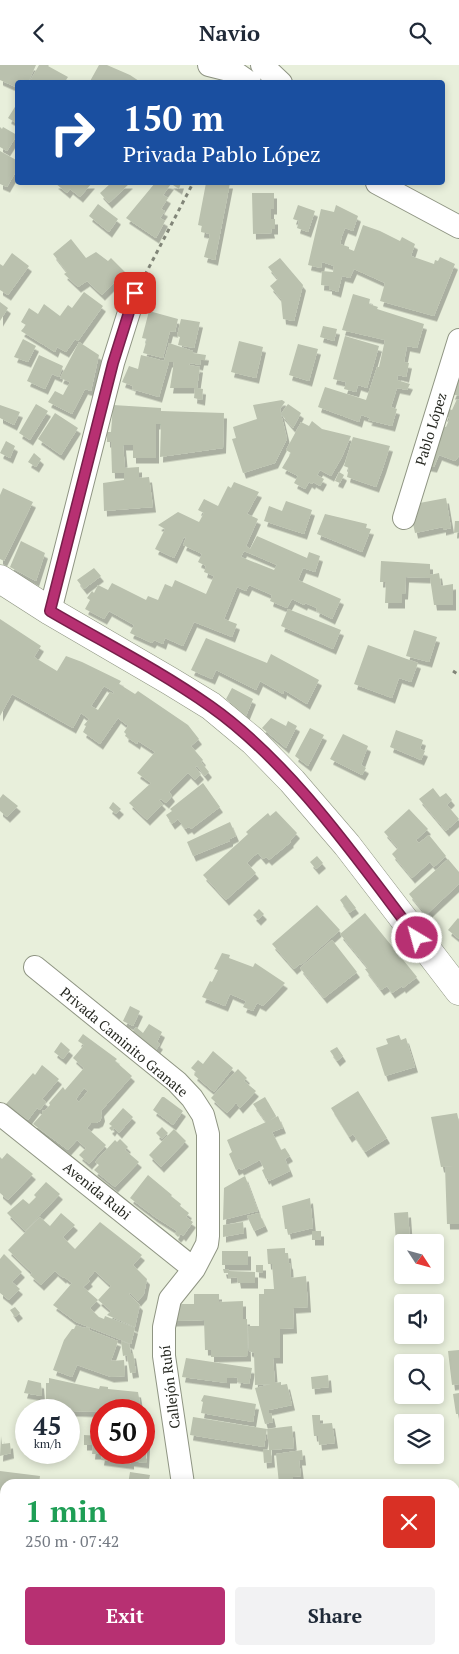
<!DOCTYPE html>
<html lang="en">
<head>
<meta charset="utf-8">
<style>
  body { margin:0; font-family:"PT Serif",serif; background:#f2f2f3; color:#1f2937; height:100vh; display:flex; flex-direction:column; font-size:19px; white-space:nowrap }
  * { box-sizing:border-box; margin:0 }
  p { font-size:16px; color:#747a83 }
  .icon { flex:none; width:28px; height:28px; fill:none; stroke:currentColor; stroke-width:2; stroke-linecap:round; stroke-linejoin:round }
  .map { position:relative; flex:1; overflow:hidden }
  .drawer { position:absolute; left:0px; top:1414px; width:460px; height:176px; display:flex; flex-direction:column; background:#fff; border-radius:15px 15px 0 0; box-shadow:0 2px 8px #0003 }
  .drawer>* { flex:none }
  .top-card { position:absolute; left:15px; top:15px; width:430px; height:105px; border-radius:5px; box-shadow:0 2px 8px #0003; background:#1a4fa0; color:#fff; overflow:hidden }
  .needle { width:32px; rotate:126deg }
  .buttons { position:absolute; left:394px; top:1169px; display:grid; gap:10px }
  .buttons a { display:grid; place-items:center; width:50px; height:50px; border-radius:5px; background:#fff; box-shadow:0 2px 8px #0003; font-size:25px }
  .speed { position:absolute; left:15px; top:1334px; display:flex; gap:10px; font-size:25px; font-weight:700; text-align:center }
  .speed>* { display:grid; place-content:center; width:65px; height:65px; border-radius:50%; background:#fff; box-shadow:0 2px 8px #0003; line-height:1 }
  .speed small { font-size:12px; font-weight:400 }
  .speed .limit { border:8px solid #d22; background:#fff; color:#111 }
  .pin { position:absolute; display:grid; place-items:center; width:42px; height:42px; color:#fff; margin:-21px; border-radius:10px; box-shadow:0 2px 8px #0006 }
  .me { position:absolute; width:55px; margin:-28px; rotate:323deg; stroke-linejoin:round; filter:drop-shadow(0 0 4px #0008) }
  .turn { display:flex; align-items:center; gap:18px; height:105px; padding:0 25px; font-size:22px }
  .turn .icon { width:65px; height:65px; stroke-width:2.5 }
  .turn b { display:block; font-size:35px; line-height:42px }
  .round { display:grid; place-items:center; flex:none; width:52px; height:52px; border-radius:5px; background:#f2f2f3 }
  .overview { display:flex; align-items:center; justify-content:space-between; height:85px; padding:0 25px }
  h1 { font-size:30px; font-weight:600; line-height:38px; color:#1e9e55 }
  .primary-button { display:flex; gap:10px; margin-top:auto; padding:10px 25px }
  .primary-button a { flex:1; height:58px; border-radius:5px; background:#b73072; color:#fff; font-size:20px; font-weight:600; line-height:58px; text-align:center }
  .primary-button a+a { background:#f2f2f3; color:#1f2937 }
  header { display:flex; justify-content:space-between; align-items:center; height:65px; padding:0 25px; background:#fff; font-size:22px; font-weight:600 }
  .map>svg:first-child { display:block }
</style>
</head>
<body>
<header><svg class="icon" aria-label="back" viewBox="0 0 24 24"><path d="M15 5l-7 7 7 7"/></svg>Navio<svg class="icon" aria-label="search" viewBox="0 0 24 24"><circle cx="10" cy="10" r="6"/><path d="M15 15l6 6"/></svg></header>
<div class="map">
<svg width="459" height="1589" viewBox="0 0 459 1589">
  <defs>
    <filter id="shadow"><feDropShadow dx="3" dy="5.5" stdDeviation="0" flood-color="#0004"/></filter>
  </defs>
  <rect width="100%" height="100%" fill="#e8efdb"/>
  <path fill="#bac1ae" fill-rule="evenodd" filter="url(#shadow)" d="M0,0H36L28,18H18V23L0,15Z
    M39,0H49L48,1L68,12L64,18H29Z
    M99,0H107L130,10L142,18H89Z
    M18,37V59L8,53Z
    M0,62L2,64L3,62L17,70L7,86L0,82Z
    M0,86L18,96V103L7,122L0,119Z
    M55,118H92L80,132L70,124L67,128Z
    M111,118H130L109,138L100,128Z
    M155,118H167L171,119L163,130L168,133L161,144L165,146L160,153L165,156L156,173L126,153Z
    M170,118H181L179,124Z
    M206,118H230L215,195L204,192L210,169L201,167L202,161L198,160Z
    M252,128H274V144H271V154H275V164H271L272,168L253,169Z
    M98,139L118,154L109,167L89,151Z
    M298,140L315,146L308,167L297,163L299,156L293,154Z
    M336,140L358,151L353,166L345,163L342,171L340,179L349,182V184L354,186L363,160L380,166L400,176L402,172L415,179L411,191L434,199L435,195L438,196L440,192L455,199L434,251L380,236L385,218L354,204L350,213L342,211L338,227L329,224V221L321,220L322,206L333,207L334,201L322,197L321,203L308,200L321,144L334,147Z
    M71,174L86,193L96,187L108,196L111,193L125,207L102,230L87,216L78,222L64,209L67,207L53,189Z
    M12,188L29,201L8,230L0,225V199L3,201Z
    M280,193L303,220L294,256L283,254L281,234L270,221L278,214L268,202Z
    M84,227L103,241L78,276L75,274L66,287L57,282L55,287L21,266L26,260L21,257L29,243L38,249L44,239L60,251L68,240L72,243Z
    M353,229L370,234L369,239L378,242L377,244L424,259L417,283L407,281L404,297L409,298L406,312L398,310L397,315L410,319L407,325L397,323L391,342L397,344L392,361L368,355L370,353L361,350L359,357L318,342L325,322L366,335L377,302H379L385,275L342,265Z
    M0,237L8,243L0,256Z
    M149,246L178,254L175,267L170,266L163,293L143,288L147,274L142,273Z
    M181,254L200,257L194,283L178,280L180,272L177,271Z
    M323,261L337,264L334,276L320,272Z
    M345,271L379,281L367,323L358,320L356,327L344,324L346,317L333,314Z
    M23,274L36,281L28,297L14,292Z
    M239,276L263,282L256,313L231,307Z
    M79,277L99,290L91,326L85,324L72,349L48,337L55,326L63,330L70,317L60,313Z
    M169,278L193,286V288L206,290L205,295H201L200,300L190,298L189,300L200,302L197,323L203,324L202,335L194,333L195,323H170L174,297H169L159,332L132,324L133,321L122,317L129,301L138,304L141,290L164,296Z
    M298,279L318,284L309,316L289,310Z
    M39,290L63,301L59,312L52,309L45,324L27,316Z
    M459,313V331L452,329Z
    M457,334L459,335V391L455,396L439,390L434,402L423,400L440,360L446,362L450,353L444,351L447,343L452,345Z
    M282,335L285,337L280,344L287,374L275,398L243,408L232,374L236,373L233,362L257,354L253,340Z
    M36,339L48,346L30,375L19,368Z
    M288,339L301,348L293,363L281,349Z
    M0,340L20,347L14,360L0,353Z
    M113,340L161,343V346L224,348L223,383L160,392L161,359H156V393H133V380H123L125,403L139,402V413L149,412L153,442L104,446L103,418L124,415V408H112L111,377H107V367H111Z
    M55,348L78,363L61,390L38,374Z
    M312,356L322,364L351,371L342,392L331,411L320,405L317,410L324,414L320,421L313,417L312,419L309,417L305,424L294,418L298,411L282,403L291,388L286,385L301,357L309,361Z
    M353,372L390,381L383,403L376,422L347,412L349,403L344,401Z
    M6,376L15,381L10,393L0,388Z
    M34,388L41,394L36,402L28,397Z
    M339,407L344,410L340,418L335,416Z
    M234,417L259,427L247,449L258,454L246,481L250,484L257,471L307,493L309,487L320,491L315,507L303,503L298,515L341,534L332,554L316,546L317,543L305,538L304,540L292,534L287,543L270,536L272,530L249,520L246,526L237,522L224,554L237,559L232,572L194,557L183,581L165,573L163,579L154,575L152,578L130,568L134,560L109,546L104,554L85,544L90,535L87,533L92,526L94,528L98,520L108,525L112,518L146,535L148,531L158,535L165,519L172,522L175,515L206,529L214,511L204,507L206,501L198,497L202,489L183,480L186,473L184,472L174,493L155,484L165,464L158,460L178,447L199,457L204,448L198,445L204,434L218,441L228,421L231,423ZM244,486L277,500L274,505L241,492Z
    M3,423L33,437L4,496L0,494V430Z
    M446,433L451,463L443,465V462L415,468L409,440Z
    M286,436L312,445L304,469L264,456L269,441L282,446Z
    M325,449L367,459L366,463L371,464L362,487L317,469Z
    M455,456H459V467L454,468Z
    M21,476L45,488L36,516L10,502Z
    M381,496L430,499V510L439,508L441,521L453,519V540H434L430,513L406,512L405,529H402V538H385L386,517H380Z
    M94,503L101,511L84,524L77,515Z
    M288,544L341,565L333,584L281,561Z
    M0,554L41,581L34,592L57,606L66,591L82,597L121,616L119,619L135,629L138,626L188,660L199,674L191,681L203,695L201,697L209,707L205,711L197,701L195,702L201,709L195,715L188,708L169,727L172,731L166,738L161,734L159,735L163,739L147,755L129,738L151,718L137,708L155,687L138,676L137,679L125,671L126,669L124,667L128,661L118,653L100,679L83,667L86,661L84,660L89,654L81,648L73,663L12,629L0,651ZM104,621L114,627L113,629L110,627L98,645L91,641Z
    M414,565L437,572L429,597L406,591Z
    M206,573L267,598L271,589L319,615L307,639L284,625L283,629L260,616L256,625L216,605L212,614L191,605Z
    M368,580L418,598L411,617L399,613L392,633L354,619Z
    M232,623L253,634L246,651L226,634Z
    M271,653L286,661L288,656L297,661L286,683L262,663Z
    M310,663L324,670L308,701L295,691Z
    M396,665L423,675L420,684L425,686L421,695L390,682Z
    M343,669L368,681L361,700L366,703L362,710L330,694Z
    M203,718L220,742L191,764L189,762L185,764L178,754L172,759L166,750L172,746L170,744Z
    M433,723L440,732L446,728L452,735L447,740L459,754L446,766L419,734Z
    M3,729L18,741L7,752L0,746V733Z
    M113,737L121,744L116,749L109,743Z
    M409,744L428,764L416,775L419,778L429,770L446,791L434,802L430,797L412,813L392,789L398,783L384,767Z
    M276,746L297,768L290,776L291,777L269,795L266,792L263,794L258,788L254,791L247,798L256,808L226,835L203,810L248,769L246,767L268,748L270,751Z
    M230,757L236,771L230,774V776L193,791L187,777Z
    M317,791L323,798L316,804L310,797Z
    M448,794L459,807V819L426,850L409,829Z
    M346,830L356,843L349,848L340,835Z
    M317,840L340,865L301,900L300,899L294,904L272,879Z
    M259,844L264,849L258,855L253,850Z
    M365,848L417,912L403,923L402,921L392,928L387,921L381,925L365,904L368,903L340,869Z
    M458,853L459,854V874L448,865Z
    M332,875L357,907L324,933L300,903Z
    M222,888L230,890L229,893L253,902L255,898L285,918L263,941L257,938L253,946L243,942L246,936L230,929L225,941L202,932L210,916L212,917L218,905L214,904Z
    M130,941L140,946L133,961L123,956Z
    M149,959L162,967L157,977L160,979L145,1001L131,969L136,962L143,968Z
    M83,969L117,994L115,996L132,1011L101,1046L102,1051L100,1056L96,1058H91L87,1063L106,1080L89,1099L79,1090L86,1083L77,1075L68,1085L33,1059L42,1049L43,1045L44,1046L50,1040L49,1038L63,1022L65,1025L84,1003L73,993L84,980L78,976ZM84,1023L88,1026L79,1037L76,1034Z
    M399,970L401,975L406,973L415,1002L385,1011L376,983L388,979L386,974Z
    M61,977L70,985L63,994L54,987Z
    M337,982L343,991L337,996L330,986Z
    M213,986L233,1003L214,1027L194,1010L196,1007L191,1003L198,995L203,999Z
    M42,1000L59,1014L42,1034L46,1037L40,1045L37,1043L28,1055L6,1039L33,1008L35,1010Z
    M238,1004L247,1013L244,1016L256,1026L240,1043L236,1038L227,1048L211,1033Z
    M358,1026L387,1073L365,1087L353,1069L349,1072L331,1043Z
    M162,1032H164L183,1046L173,1060L153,1045Z
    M265,1032L276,1051L269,1056L278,1051L283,1063L272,1067L281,1085L285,1083L290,1091L285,1094L290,1106L269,1116L268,1113L266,1114L262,1105L264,1104L260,1095L241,1105L240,1103L236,1105L229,1089L232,1087L227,1075L266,1057L253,1039Z
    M123,1043L133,1052L119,1068L114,1063L112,1066L109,1063L112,1061L109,1059Z
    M457,1048L459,1057V1159H447L445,1102L453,1101L441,1102L431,1052Z
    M162,1062L168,1068L162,1074L156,1068Z
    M174,1064L186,1076L161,1102L149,1090Z
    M120,1074L128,1082L125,1085L139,1097L115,1122L94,1105L99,1100L95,1097L115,1075L117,1077Z
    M7,1088L33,1109L8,1135L0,1128V1092L2,1094Z
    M148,1110L172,1130L171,1131L181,1139L180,1141L189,1148L186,1152L193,1157L183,1171L181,1169L178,1172L175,1169L177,1166L155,1152L130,1133Z
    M245,1111L258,1146L223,1155L224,1123Z
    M46,1117L60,1129L25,1166L7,1148L23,1134L29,1139L36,1132L34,1130Z
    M310,1133L313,1163L288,1169L287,1164H285L282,1141Z
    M408,1147L410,1176H408V1178H402V1183H398V1176L396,1177L394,1148Z
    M61,1148L75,1160L63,1172L75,1184L100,1157L142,1190L133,1200L147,1214L144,1229L138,1236L130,1228L129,1229L140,1240L135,1262L107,1250L111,1246L98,1235L111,1221L95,1206L88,1214L90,1216L83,1222L98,1235L90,1243L99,1252L104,1254L105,1251L135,1263L131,1279L76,1257L53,1240L72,1218L64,1212L63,1213L55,1206L41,1220L30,1210L32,1208L8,1185L40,1152L50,1161Z
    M259,1148L265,1161L254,1166L247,1151Z
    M243,1157L244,1168L223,1172V1160Z
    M312,1166H321V1175H312Z
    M285,1183V1188H288L289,1199L290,1198L291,1213L306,1211L308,1242L293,1243L294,1263L280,1264V1293H273L275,1318L281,1317V1320L287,1319L292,1340L269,1345V1348H271L273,1357L265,1359L255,1323L271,1319L255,1320L254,1288L249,1286L248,1261H259V1229H264V1224H274L272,1199H268L267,1184Z
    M222,1186H248V1200H222Z
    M4,1189L22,1207L12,1217L20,1224L9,1235L0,1228V1194Z
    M256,1200H263V1208L256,1207Z
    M223,1204H229V1206L255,1207V1218H238L237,1212L228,1213V1208H224Z
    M194,1229H219V1237L243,1236V1254H247L248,1291L211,1292V1285H205L204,1255L172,1256L170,1243L180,1242V1239H194Z
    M15,1242L20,1248L15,1252L10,1245Z
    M76,1260L84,1263L85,1262L90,1263L89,1265L118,1276L111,1296L124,1295L125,1311L111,1312L77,1300L72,1312L53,1305L64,1275L72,1264H74Z
    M121,1276L129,1279L131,1288H133L136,1307L130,1308L127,1290L123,1291Z
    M459,1285V1319L452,1320L448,1286Z
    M186,1293L252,1303L249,1319L237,1317L238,1313L234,1312V1313H227V1318L182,1312Z
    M328,1310L329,1322L312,1324L311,1312Z
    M49,1313L99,1324L100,1321L108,1322V1324L138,1327L141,1345H101V1347L46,1345V1318H49Z
    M28,1315L41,1318L42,1331L24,1328Z
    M459,1328V1349H456L453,1329Z
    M204,1330L256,1339L253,1357L201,1348L203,1337L201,1336Z
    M312,1350H320V1359L332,1358L335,1378L319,1380L318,1371H314Z
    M193,1352L267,1364L292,1361L294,1383L271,1385L272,1397L264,1398L263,1384L269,1385L267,1364L264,1382L190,1370Z
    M84,1370L101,1371V1388H144V1378H147L146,1398L131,1396V1399L101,1395L102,1389H92L93,1380H84Z
    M1,1371L2,1379L10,1378L11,1388L0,1391Z
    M302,1385L303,1395H299L301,1411L293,1412V1419H279L276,1389Z
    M0,1406L40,1411L39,1419H5V1452L0,1451Z
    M130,1407L150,1410L148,1419H128Z
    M0,1459L5,1460V1472L1,1489H0Z
    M0,1502H5V1537L0,1538Z
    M0,1580L5,1581V1585H27L37,1587L36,1589H0Z
    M327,1585H360L361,1589H328Z"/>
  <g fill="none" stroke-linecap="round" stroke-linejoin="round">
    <defs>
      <path id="minor" d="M209,0L233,6L250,18
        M262,0L281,18
        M377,118L459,162
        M404,453L459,275
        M50,546L113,298L135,228
        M35,902L177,1017L192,1033L203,1050L208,1069V1171L207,1179L194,1204L170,1234L164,1262V1291L183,1419
        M0,1049L194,1204
        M0,1572L5,1573
        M122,1585L160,1589
        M207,1585V1589"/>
      <path id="major" d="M0,514L50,546L170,616L211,641L253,676L292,716L347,780L459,926"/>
    </defs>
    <use href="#minor" stroke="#8f9583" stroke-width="24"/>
    <use href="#major" stroke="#8f9583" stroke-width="29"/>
    <path stroke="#818578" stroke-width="3" stroke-dasharray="4 4" stroke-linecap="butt" d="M145,210L193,118
      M453,606L459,610"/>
    <use href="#minor" stroke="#fff" stroke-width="22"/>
    <use href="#major" stroke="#fff" stroke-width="28"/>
  </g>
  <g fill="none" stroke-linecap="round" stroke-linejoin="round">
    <defs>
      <path id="route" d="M135,228L113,298L50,546C103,577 159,605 210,641C291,698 357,794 417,873"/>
    </defs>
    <use href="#route" stroke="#771f4a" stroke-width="12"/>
    <use href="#route" stroke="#b73072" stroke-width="9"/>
  </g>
  <g text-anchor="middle" stroke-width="4" stroke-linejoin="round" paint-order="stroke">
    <g font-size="14" fill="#262821" stroke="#fff">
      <text transform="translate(431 364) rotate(-73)" y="5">Pablo López</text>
      <text transform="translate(124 977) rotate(40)" y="5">Privada Caminito Granate</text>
      <text transform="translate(97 1126) rotate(39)" y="5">Avenida Rubi</text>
      <text transform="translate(170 1322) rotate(-97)" y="5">Callejón Rubí</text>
    </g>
  </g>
</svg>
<div class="buttons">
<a><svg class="needle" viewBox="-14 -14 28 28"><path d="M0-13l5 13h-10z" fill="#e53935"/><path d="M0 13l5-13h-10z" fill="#747a83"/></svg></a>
<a><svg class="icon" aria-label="sound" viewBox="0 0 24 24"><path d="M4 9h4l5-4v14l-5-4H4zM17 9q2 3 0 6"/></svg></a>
<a><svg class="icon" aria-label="search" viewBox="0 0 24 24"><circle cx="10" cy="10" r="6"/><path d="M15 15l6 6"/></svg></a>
<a><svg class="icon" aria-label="layers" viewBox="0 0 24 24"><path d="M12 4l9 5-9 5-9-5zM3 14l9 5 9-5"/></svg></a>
</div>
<div class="speed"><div>45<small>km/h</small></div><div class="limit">50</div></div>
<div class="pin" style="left:135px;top:228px;background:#d93025"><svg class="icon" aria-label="arrive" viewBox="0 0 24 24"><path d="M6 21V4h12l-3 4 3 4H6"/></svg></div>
<svg class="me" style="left:417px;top:873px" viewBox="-20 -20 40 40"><circle r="17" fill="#b73072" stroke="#fff" stroke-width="3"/><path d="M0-11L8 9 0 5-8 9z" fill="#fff"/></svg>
<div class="top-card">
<div class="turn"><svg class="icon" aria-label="right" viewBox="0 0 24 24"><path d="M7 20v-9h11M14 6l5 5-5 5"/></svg><div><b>150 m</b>Privada Pablo López</div></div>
</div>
<section class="drawer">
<div class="overview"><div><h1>1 min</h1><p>250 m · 07:42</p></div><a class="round" style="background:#d93025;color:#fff"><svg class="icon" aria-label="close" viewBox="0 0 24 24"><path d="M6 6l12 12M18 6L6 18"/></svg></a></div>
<div class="primary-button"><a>Exit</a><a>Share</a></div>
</section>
</div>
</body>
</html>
